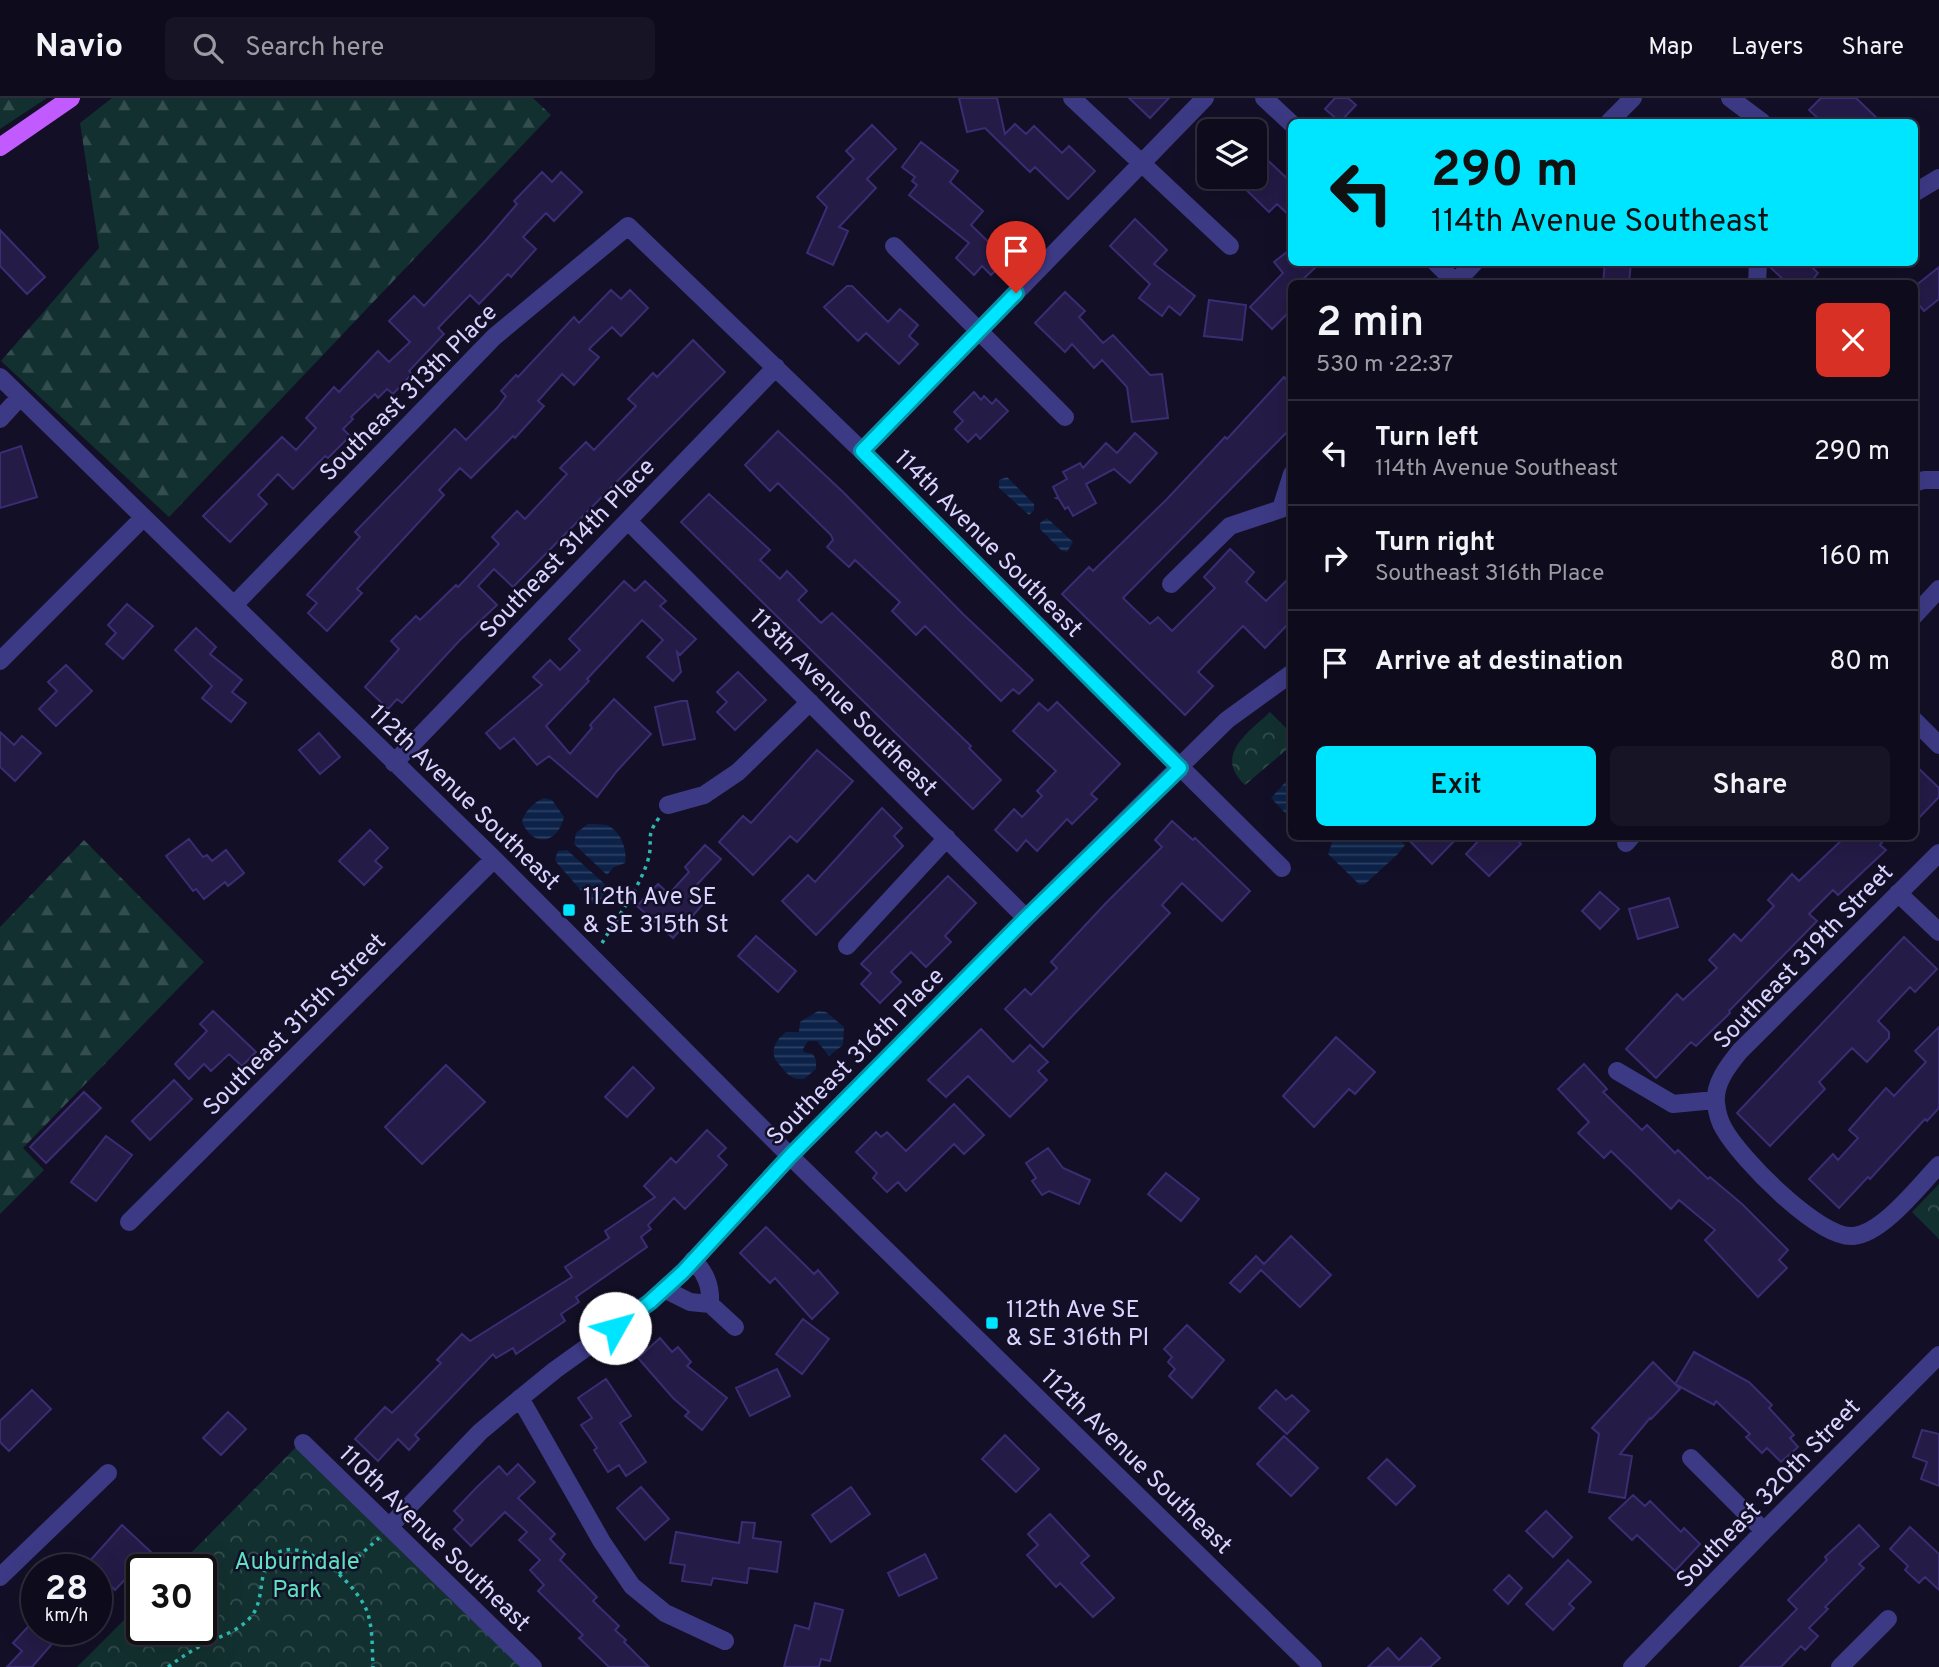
<!DOCTYPE html>
<html lang="en">
<head>
<meta charset="utf-8">
<style>
  body { margin:0; font-family:Overpass,sans-serif; background:#171425; color:#f1f3f6; height:100vh; display:flex; flex-direction:column; font-size:26px; white-space:nowrap }
  * { box-sizing:border-box; margin:0 }
  p { font-size:23px; color:#9b9ba3 }
  .icon { flex:none; width:38px; height:38px; fill:none; stroke:currentColor; stroke-width:2; stroke-linecap:round; stroke-linejoin:round }
  .map { position:relative; flex:1; overflow:hidden }
  .drawer { position:absolute; left:1288px; top:182px; width:630px; height:560px; display:flex; flex-direction:column; background:#0e0b1c; border-radius:10px; box-shadow:0 7px 28px #0002,0 0 0 2px #2e2b3b }
  .drawer>* { flex:none }
  .top-card { position:absolute; left:1288px; top:21px; width:630px; height:147px; border-radius:10px; box-shadow:0 7px 28px #0002,0 0 0 2px #2e2b3b; background:#00e5ff; color:#111; overflow:hidden }
  .buttons { position:absolute; left:1197px; top:21px; display:grid; gap:14px }
  .buttons a { display:grid; place-items:center; width:70px; height:70px; border-radius:10px; background:#0e0b1c; box-shadow:0 7px 28px #0002,0 0 0 2px #2e2b3b; font-size:35px }
  .speed { position:absolute; left:21px; top:1456px; display:flex; gap:14px; font-size:35px; font-weight:700; text-align:center }
  .speed>* { display:grid; place-content:center; width:91px; height:91px; border-radius:50%; background:#0e0b1c; box-shadow:0 7px 28px #0002,0 0 0 2px #2e2b3b; line-height:1 }
  .speed small { font-size:18px; font-weight:400 }
  .speed .limit { border:4px solid #111; border-radius:10px; background:#fff; color:#111 }
  .pin { position:absolute; display:grid; place-items:center; width:60px; height:60px; color:#fff; margin:-72px -30px; border-radius:50% 50% 50% 0; rotate:-45deg; box-shadow:0 0 7px #0007 }
  .pin .icon { rotate:45deg }
  .me { position:absolute; width:77px; margin:-38px; rotate:52deg; stroke-linejoin:round; filter:drop-shadow(0 0 5px #0008) }
  .turn { display:flex; align-items:center; gap:24px; height:147px; padding:0 28px; font-size:32px }
  .turn .icon { width:91px; height:91px; stroke-width:2.5 }
  .turn b { display:block; font-size:49px; line-height:60px }
  .round { display:grid; place-items:center; flex:none; width:74px; height:74px; border-radius:10px; background:#171425 }
  .headline { display:flex; align-items:center; justify-content:space-between; height:119px; padding:0 28px }
  h1 { font-size:42px; font-weight:600; line-height:52px }
  .action { display:flex; gap:14px; margin-top:auto; padding:14px 28px }
  .action a { flex:1; height:80px; border-radius:10px; background:#00e5ff; color:#111; font-size:28px; font-weight:600; line-height:80px; text-align:center }
  .action a+a { background:#171425; color:#f1f3f6 }
  ul { padding:0; list-style:none }
  li { display:flex; align-items:center; gap:21px; height:105px; padding:0 28px; border-top:2px solid #2e2b3b }
  li div { flex:1 }
  li b { display:block; font-size:26px }
  li em { font-style:normal }
  header { display:flex; align-items:center; gap:42px; box-sizing:border-box; height:98px; padding:0 35px; background:#0e0b1c; border-bottom:2px solid #2e2b3b }
  header strong { font-size:33px }
  nav { display:flex; gap:38px; margin-inline-start:auto; font-size:24px }
  .search { width:490px; height:63px; background:#171425; display:flex; align-items:center; gap:18px; box-sizing:border-box; padding:0 24px; border-radius:10px; color:#9b9ba3; font-size:26px }
  .map>svg:first-child { display:block }
</style>
</head>
<body>
<header>
<strong>Navio</strong>
<div class="search"><svg class="icon" aria-label="search" viewBox="0 0 24 24"><circle cx="10" cy="10" r="6"/><path d="M15 15l6 6"/></svg>Search here</div>
<nav><a>Map</a><a>Layers</a><a>Share</a></nav>
</header>
<div class="map">
<svg width="1939" height="1569" viewBox="0 0 1939 1569">
  <defs>
    <pattern id="forest-firs" width="22" height="20" patternUnits="userSpaceOnUse" patternTransform="scale(1.75)"><rect width="22" height="20" fill="#12302f"/><path d="M5 1l3.5 6h-7zM16 11l3.5 6h-7z" fill="#344d4e"/></pattern>
    <pattern id="park-crowns" width="20" height="18" patternUnits="userSpaceOnUse" patternTransform="scale(1.75)"><rect width="20" height="18" fill="#12302f"/><path d="M2 6a3 3 0 1 1 6 0M12 15a3 3 0 1 1 6 0" fill="none" stroke="#344d4e"/></pattern>
    <pattern id="water-rules" width="6" height="5" patternUnits="userSpaceOnUse" patternTransform="scale(1.75)"><rect width="6" height="5" fill="#0c2248"/><path d="M0 2.5h6" fill="none" stroke="#2f4163"/></pattern>
  </defs>
  <rect width="100%" height="100%" fill="#130f26"/>
  <path fill="url(#forest-firs)" d="M0,0H47L0,31Z
    M112,0H533L551,17L169,419L1,263L99,150L80,25Z
    M84,742L204,864L23,1050L44,1072L0,1116V829Z"/>
  <path fill="url(#park-crowns)" d="M1270,614L1291,635V648L1245,687C1213,657 1248,635 1270,614Z
    M1939,1086V1141L1912,1114Z
    M296,1349L522,1569H77L142,1504V1531H201V1472H174Z"/>
  <path fill="url(#water-rules)" d="M1007,379L1034,406V412L1029,417L999,390V382Z
    M1047,420L1073,444L1067,454L1061,452L1040,431V425Z
    M1291,678V721L1271,700Z
    M544,700L552,702L564,719C558,745 534,751 522,724C524,714 534,704 544,700Z
    M588,726C594,726 600,726 606,727C620,731 628,752 625,765L614,769L607,777L574,746L576,735Z
    M1329,739H1397L1405,747L1398,756L1365,786L1360,787L1328,756L1332,745Z
    M567,752L608,789L599,805H592L557,765L555,761L558,753Z
    M818,913L826,914L844,929L843,947L829,958L817,943H808L803,951L804,954L813,956L816,962V971L804,981C788,982 786,973 776,963C770,951 776,942 786,934H799L800,924Z"/>
  <path fill="#241b47" stroke="#3b2d73" stroke-width="2" d="M959,0H997L1005,36L1015,26L1026,36L1034,28L1062,55L1069,48L1095,73L1068,101L1035,69L1030,74L985,30L967,34Z
    M1129,0H1169L1150,20Z
    M1335,0H1348L1356,7L1340,24L1325,11Z
    M1821,0H1856L1881,24H1822L1809,12Z
    M872,27L896,51L867,81L876,90L839,129L848,133L833,167L807,155L827,109L817,99L854,61L846,53Z
    M921,44L958,73L950,84L983,113L971,127L1006,161L991,177L982,168L974,177L956,160L969,145L909,97L917,87L912,83L915,79L902,69Z
    M1262,57L1292,85V120L1277,106L1269,114L1233,79H1255V64Z
    M542,74L552,84L561,74L582,94L554,123L546,115L523,139L536,151L511,179L508,176L479,206L470,197L438,230L444,236L409,273L412,276L393,296L387,291L378,300L375,296L351,319L353,321L343,331L350,338L328,360L325,358L293,391L278,376L258,397L267,406L230,444L203,418L282,339L296,352L316,330L306,320L334,289L339,294L378,253L389,264L410,244L389,223L414,198L424,208L486,142L517,106L514,103Z
    M1135,121L1167,152L1154,166L1195,198L1180,217L1169,208L1162,218L1139,200L1150,186L1110,148Z
    M0,132L45,179L27,196L0,168Z
    M1292,150V164H1321L1298,186H1292V211L1272,231L1250,209L1283,175L1274,164Z
    M1605,164H1631L1629,186H1603Z
    M1769,164H1807L1818,175L1809,186H1788L1769,168Z
    M1939,169V201L1924,213L1914,201V189Z
    M847,188H852L888,224L900,211L918,227L909,238L918,246L899,266L866,235L858,243L824,209Z
    M611,192L621,201L630,192L648,210L621,238L612,229L589,251L599,259L574,287L562,276L538,303L544,308L515,340L513,338L471,380L460,370L439,392L444,397L357,491L362,495L327,533L308,515L317,505L307,497L360,439L355,434L455,331L466,342L497,310L506,298L501,293L516,277L518,279L574,219L579,225Z
    M1065,194L1085,213L1079,219L1103,245L1113,237L1150,277L1162,276L1168,320L1132,324L1127,289L1102,262L1094,270L1072,246L1065,254L1035,225Z
    M1209,202L1246,207L1242,242L1204,238Z
    M693,242L725,274L513,489L494,471L478,488L497,507L460,542L402,605L397,601L388,611L365,589L399,551L391,543L416,518L420,522L456,487L458,489L499,446L492,439L517,413L525,421L567,376L560,370L586,344L594,352L636,308L628,301L653,275L657,279Z
    M1284,279L1292,287V329L1123,500L1150,526L1158,519L1172,533L1215,490L1204,479L1230,451L1254,474L1246,484L1266,503L1292,477V522L1265,550L1243,528L1198,574L1213,588L1185,617L1062,496L1089,469L1093,473L1167,401L1225,339L1227,341Z
    M974,294L981,302L984,298L992,306L996,301L1008,313L980,341L976,336L968,344L955,331L963,323L954,314Z
    M778,333L843,394L963,516L1033,582L1019,596L1013,591L1001,603L925,528L916,537L892,513L900,504L855,462L849,469L827,449L833,442L831,437L778,385L770,393L745,367Z
    M1135,335L1157,355L1130,385L1114,371L1086,386L1096,405L1073,418L1068,409L1065,411L1059,401L1056,400L1058,399L1053,389L1067,381L1063,374L1080,365L1083,370L1106,345L1117,355Z
    M21,348L37,399L0,410V355Z
    M709,396L770,452L760,462L780,481L787,473L807,493L798,502L821,525L832,515L971,648L969,650L1001,682L973,711L681,424Z
    M624,483L635,493L645,483L666,503L660,508L696,541L680,557L677,554L681,574L673,583L647,559L663,542L642,522L587,581L589,583L546,628L570,656L592,630L590,627L614,601L651,636L617,673L597,699L549,658L537,667L514,640L500,651L486,635L542,587L533,579L550,562L560,572L580,552L569,541Z
    M127,506L153,528L123,561L106,546L116,535L108,527Z
    M196,530L216,549L210,556L242,582L232,594L246,605L231,624L202,600L212,588L175,552Z
    M66,567L92,593L56,628L39,611L57,593L48,584Z
    M738,574L766,602L735,632L717,614L727,604L717,594Z
    M681,603H687L695,641L663,647L655,609Z
    M1057,604L1120,666L1091,696L1097,701L1072,726L1067,721L1037,753L1026,742L1017,753L995,732L1014,711L1022,719L1042,698L1037,693L1056,673L1013,633L1039,605L1048,613Z
    M0,634L14,647L22,638L41,655L15,683L0,669Z
    M319,635L340,659L320,676L299,652Z
    M817,652L853,683L797,744L790,738L753,777L719,744L743,718L751,725Z
    M1914,666L1939,690V699L1914,725Z
    M882,710L902,730L894,738L903,748L816,837L782,803L808,777L815,784Z
    M1172,723L1193,742L1195,740L1250,793L1222,823L1182,785L1162,807L1170,815L1043,949L1005,911L1025,891L1031,897L1057,870L1051,864L1105,806L1162,749L1155,742Z
    M370,732L388,750L375,763L382,769L364,787L339,763Z
    M1405,738H1459L1432,766Z
    M1483,738H1513L1521,746L1489,778L1466,756Z
    M1846,738H1887L1880,747L1886,752L1838,797L1833,792L1809,816L1817,823L1729,913L1730,915L1696,948L1691,944L1656,980L1626,951L1677,896L1683,902L1717,870L1709,862L1734,836L1741,843L1774,808L1768,802L1792,776L1799,783Z
    M189,741L203,759L207,757L212,763L226,752L244,775L228,788L225,784L204,801L196,791L193,793L166,758Z
    M705,747L721,761L690,794L703,806L673,840L637,808L658,786L669,796L689,774L685,769Z
    M948,778L976,805L945,838L951,844L926,869L911,854L891,874L901,884L880,905L861,886L871,875L861,866Z
    M1600,794L1619,811L1600,831L1582,813Z
    M1669,800L1678,829L1638,841L1629,811Z
    M756,838L796,873L778,894L738,858Z
    M1904,839L1937,871L1915,894L1910,889L1878,923L1889,934V940L1867,964L1852,950L1819,984L1825,991L1770,1048L1737,1015Z
    M213,913L256,954L242,968L229,956L211,973L204,966L189,981L175,966L207,933L200,926Z
    M1939,929V1010L1927,1023L1925,1021L1870,1081L1868,1079L1839,1110L1809,1081L1833,1056L1838,1062L1858,1040L1849,1032L1886,990L1894,998L1926,964L1915,953Z
    M981,931L1013,964L1030,947L1048,964L1038,973L1047,982L1010,1019L968,978L946,999L928,982Z
    M1336,939L1375,974L1355,996L1349,991L1314,1029L1283,998Z
    M1584,966L1607,991L1603,994L1642,1032L1647,1027L1675,1055L1678,1052L1708,1081L1710,1079L1742,1106L1788,1152L1779,1162L1787,1170L1758,1199L1705,1142L1715,1132L1679,1102L1671,1111L1611,1053L1604,1060L1578,1035L1589,1024L1558,991Z
    M446,967L485,1004L422,1066L385,1029Z
    M633,969L654,990L627,1019L605,999Z
    M174,982L192,1001L150,1042L132,1023Z
    M84,994L101,1010L46,1065L30,1049Z
    M954,1006L984,1037L964,1056L954,1046L906,1093L898,1084L887,1094L873,1080L877,1075L856,1054L876,1034L881,1039L887,1034L906,1053Z
    M707,1032L726,1050L718,1058L727,1067L685,1111L674,1100L648,1127L651,1131L641,1139L647,1149L576,1199L579,1204L561,1216L565,1223L516,1256L513,1250L496,1260L493,1256L415,1337L419,1341L409,1352L398,1341L378,1363L355,1341L385,1309L392,1315L441,1265L437,1262L462,1236L470,1243L572,1179L565,1169L609,1140L605,1133L655,1099L644,1088L671,1060L676,1065Z
    M106,1038L132,1057L96,1103L71,1084Z
    M1048,1050L1063,1070L1090,1082L1079,1106L1049,1093L1042,1097L1032,1083L1036,1080L1026,1065Z
    M1166,1075L1199,1101L1181,1123L1148,1096Z
    M766,1129L814,1176L818,1172L838,1195L812,1221L775,1180L770,1185L740,1155Z
    M1291,1138L1331,1177L1300,1209L1261,1172L1240,1194L1230,1185L1256,1158L1264,1166Z
    M803,1221L829,1241L802,1276L776,1256Z
    M1187,1227L1224,1262L1192,1300L1169,1278L1175,1271L1168,1264L1172,1259L1164,1251Z
    M660,1240L672,1254L678,1249L691,1264L687,1268L727,1300L702,1332L685,1318L689,1314L673,1300L638,1260Z
    M1694,1254L1749,1284L1772,1307L1769,1310L1794,1337L1790,1340L1798,1349L1781,1364L1767,1350L1762,1355L1746,1339L1750,1336L1716,1303L1714,1307L1675,1286Z
    M1653,1264L1680,1291L1651,1321L1650,1320L1620,1356L1632,1358L1625,1400L1589,1394L1599,1336L1592,1330Z
    M777,1271L790,1298L750,1318L736,1290Z
    M606,1281L631,1318L620,1325L646,1364L626,1378L619,1367L608,1374L594,1352L597,1350L581,1327L592,1320L578,1300Z
    M32,1292L51,1311L9,1353L0,1344V1323Z
    M1276,1292L1286,1302L1292,1297L1309,1313L1287,1336L1259,1310Z
    M228,1314L246,1331L221,1357L203,1340Z
    M1922,1332L1939,1336V1388L1921,1381L1927,1364L1913,1359Z
    M1005,1337L1039,1371L1016,1394L982,1361Z
    M1284,1338L1318,1370L1291,1398L1257,1366Z
    M1387,1361L1415,1388L1396,1407L1368,1380Z
    M518,1366L535,1384L518,1400L555,1436L550,1441L565,1456L560,1462L597,1499L593,1503L619,1528L615,1532L626,1542L624,1544L649,1569H609L579,1540L583,1537L538,1493L544,1487L530,1472L540,1462L519,1442L527,1434L505,1414L471,1448L454,1431L463,1422L454,1413L477,1389L499,1368L507,1377Z
    M641,1389L669,1421L645,1442L617,1410Z
    M851,1389L870,1416L831,1444L812,1417Z
    M1633,1397L1645,1408L1650,1403L1681,1434L1684,1430L1700,1446L1675,1473L1637,1437L1632,1442L1609,1420Z
    M1546,1413L1572,1439L1553,1459L1526,1433Z
    M1050,1416L1089,1458L1081,1465L1114,1500L1093,1519L1060,1485L1056,1489L1027,1457L1038,1447L1028,1436Z
    M742,1424L755,1425L753,1440L781,1444L777,1474L749,1470L747,1485L713,1480L711,1487L682,1483L685,1467L670,1465L676,1434L739,1445Z
    M122,1427L151,1454L115,1492L109,1486L96,1498V1472L87,1466Z
    M1859,1427L1879,1448L1859,1466L1864,1470L1825,1509L1828,1511L1809,1530L1818,1538L1805,1552L1801,1548L1781,1569H1740L1797,1511L1788,1502L1827,1462L1825,1459Z
    M1910,1429L1939,1456V1492L1925,1479L1919,1485L1905,1472L1908,1468L1890,1451Z
    M925,1456L937,1480L899,1498L888,1475Z
    M1568,1462L1591,1484L1569,1506L1574,1510L1553,1532L1526,1506Z
    M1509,1477L1522,1490L1508,1506L1494,1492Z
    M815,1505L843,1512L830,1563L821,1561L819,1569H784L795,1527L809,1531Z
    M37,1519V1531H65L32,1569H7L22,1553L13,1545Z
    M1421,1540L1440,1560L1430,1569H1368L1388,1550L1399,1562Z"/>
  <g fill="none" stroke-linecap="round" stroke-linejoin="round">
    <path stroke="#2fb8b0" stroke-width="3.5" stroke-dasharray="3.5 5" stroke-linecap="butt" d="M602,845C618,818 639,791 648,762C654,742 644,740 659,720
      M339,1476L379,1440
      M168,1569C180,1560 191,1553 204,1546C221,1538 242,1532 253,1516C266,1498 256,1464 279,1454C309,1440 360,1490 368,1516C373,1533 372,1551 373,1569"/>
    <path stroke="#3d3a85" stroke-width="18" d="M1072,0L1230,148
      M1264,0L1292,26
      M1730,0L1762,24
      M1609,24L1633,0
      M1914,95L1939,80
      M894,148L1065,319
      M1435,164L1457,186
      M1456,184L1475,164
      M1757,186L1758,164
      M0,279L494,761L790,1058L1313,1569
      M0,321L20,299
      M862,353L1205,0
      M1914,385L1924,382H1939
      M628,423L1026,820
      M1171,486L1230,428L1281,411L1292,376
      M234,507L494,239L628,128L862,353L1282,770
      M1914,518L1939,491
      M0,563L143,420
      M1914,622L1939,647
      M394,665L776,269
      M668,707L704,697L738,674L810,604
      M1626,745L1632,738
      M1939,755L1740,953C1728,968 1714,985 1716,1005C1717,1014 1719,1023 1724,1031C1740,1060 1819,1141 1853,1138C1882,1136 1919,1088 1939,1067
      M1898,795L1939,834
      M847,848L947,740
      M1617,973L1673,1006L1715,1002
      M129,1124L494,761
      M664,1191L690,1204L710,1206C711,1188 706,1175 693,1162
      M710,1206L735,1229
      M520,1300L602,1444L632,1488L665,1515L725,1543
      M303,1345L533,1569
      M1691,1360L1764,1433
      M389,1429L480,1334L506,1312L555,1272L650,1204L683,1174L790,1058L1026,820L1227,622L1292,575
      M0,1479L108,1375
      M1632,1569L1764,1433L1939,1257
      M1840,1569L1888,1521"/>
    <path stroke="#c25bff" stroke-width="18" d="M0,49L71,0"/>
  </g>
  <g fill="none" stroke-linecap="round" stroke-linejoin="round">
    <defs>
      <path id="route" d="M615,1230L650,1204L683,1174L790,1058L1026,820L1180,670L862,353L1016,195"/>
    </defs>
    <use href="#route" stroke="#0095a6" stroke-width="18"/>
    <use href="#route" stroke="#00e5ff" stroke-width="12"/>
  </g>
  <g fill="#00e5ff" stroke="#130f26" stroke-width="2.5">
    <rect x="562" y="805" width="14" height="14" rx="3.5"/>
    <rect x="985" y="1218" width="14" height="14" rx="3.5"/>
  </g>
  <g text-anchor="middle" stroke-width="5" stroke-linejoin="round" paint-order="stroke">
    <g font-size="24" fill="#d9d4ff" stroke="#130f26">
      <text transform="translate(408 294) rotate(-45)" y="8">Southeast 313th Place</text>
      <text transform="translate(989 445) rotate(45)" y="8">114th Avenue Southeast</text>
      <text transform="translate(567 450) rotate(-46)" y="8">Southeast 314th Place</text>
      <text transform="translate(844 604) rotate(45)" y="8">113th Avenue Southeast</text>
      <text transform="translate(465 699) rotate(44)" y="8">112th Avenue Southeast</text>
      <text transform="translate(1803 858) rotate(-46)" y="8">Southeast 319th Street</text>
      <text transform="translate(294 926) rotate(-45)" y="8">Southeast 315th Street</text>
      <text transform="translate(855 958) rotate(-45)" y="8">Southeast 316th Place</text>
      <text transform="translate(1137 1363) rotate(44)" y="8">112th Avenue Southeast</text>
      <text transform="translate(1768 1395) rotate(-46)" y="8">Southeast 320th Street</text>
      <text transform="translate(435 1440) rotate(44)" y="8">110th Avenue Southeast</text>
    </g>
    <g font-size="24" fill="#d9d4ff" stroke="#130f26" text-anchor="start">
      <text x="583" y="806">112th Ave SE<tspan x="583" dy="28">&amp; SE 315th St</tspan></text>
      <text x="1006" y="1219">112th Ave SE<tspan x="1006" dy="28">&amp; SE 316th Pl</tspan></text>
    </g>
    <g font-size="24" fill="#5fe0c0" stroke="#130f26">
      <text x="297" y="1471">Auburndale<tspan x="297" dy="28">Park</tspan></text>
    </g>
  </g>
</svg>
<div class="buttons">
<a><svg class="icon" aria-label="layers" viewBox="0 0 24 24"><path d="M12 4l9 5-9 5-9-5zM3 14l9 5 9-5"/></svg></a>
</div>
<div class="speed"><div>28<small>km/h</small></div><div class="limit">30</div></div>
<div class="pin" style="left:1016px;top:195px;background:#d93025"><svg class="icon" aria-label="arrive" viewBox="0 0 24 24"><path d="M6 21V4h12l-3 4 3 4H6"/></svg></div>
<svg class="me" style="left:615px;top:1230px" viewBox="-20 -20 40 40"><circle r="19" fill="#fff"/><path d="M0-13L10 11 0 6-10 11z" fill="#00e5ff"/></svg>
<div class="top-card">
<div class="turn"><svg class="icon" aria-label="left" viewBox="0 0 24 24"><path d="M17 20v-9H6M10 6l-5 5 5 5"/></svg><div><b>290 m</b>114th Avenue Southeast</div></div>
</div>
<section class="drawer">
<div class="headline"><div><h1>2 min</h1><p>530 m · 22:37</p></div><a class="round" style="background:#d93025;color:#fff"><svg class="icon" aria-label="close" viewBox="0 0 24 24"><path d="M6 6l12 12M18 6L6 18"/></svg></a></div>
<ul>
<li><svg class="icon" aria-label="left" viewBox="0 0 24 24"><path d="M17 20v-9H6M10 6l-5 5 5 5"/></svg><div><b>Turn left</b><p>114th Avenue Southeast</p></div><em>290 m</em></li>
<li><svg class="icon" aria-label="right" viewBox="0 0 24 24"><path d="M7 20v-9h11M14 6l5 5-5 5"/></svg><div><b>Turn right</b><p>Southeast 316th Place</p></div><em>160 m</em></li>
<li><svg class="icon" aria-label="arrive" viewBox="0 0 24 24"><path d="M6 21V4h12l-3 4 3 4H6"/></svg><div><b>Arrive at destination</b></div><em>80 m</em></li>
</ul>
<div class="action"><a>Exit</a><a>Share</a></div>
</section>
</div>
</body>
</html>
